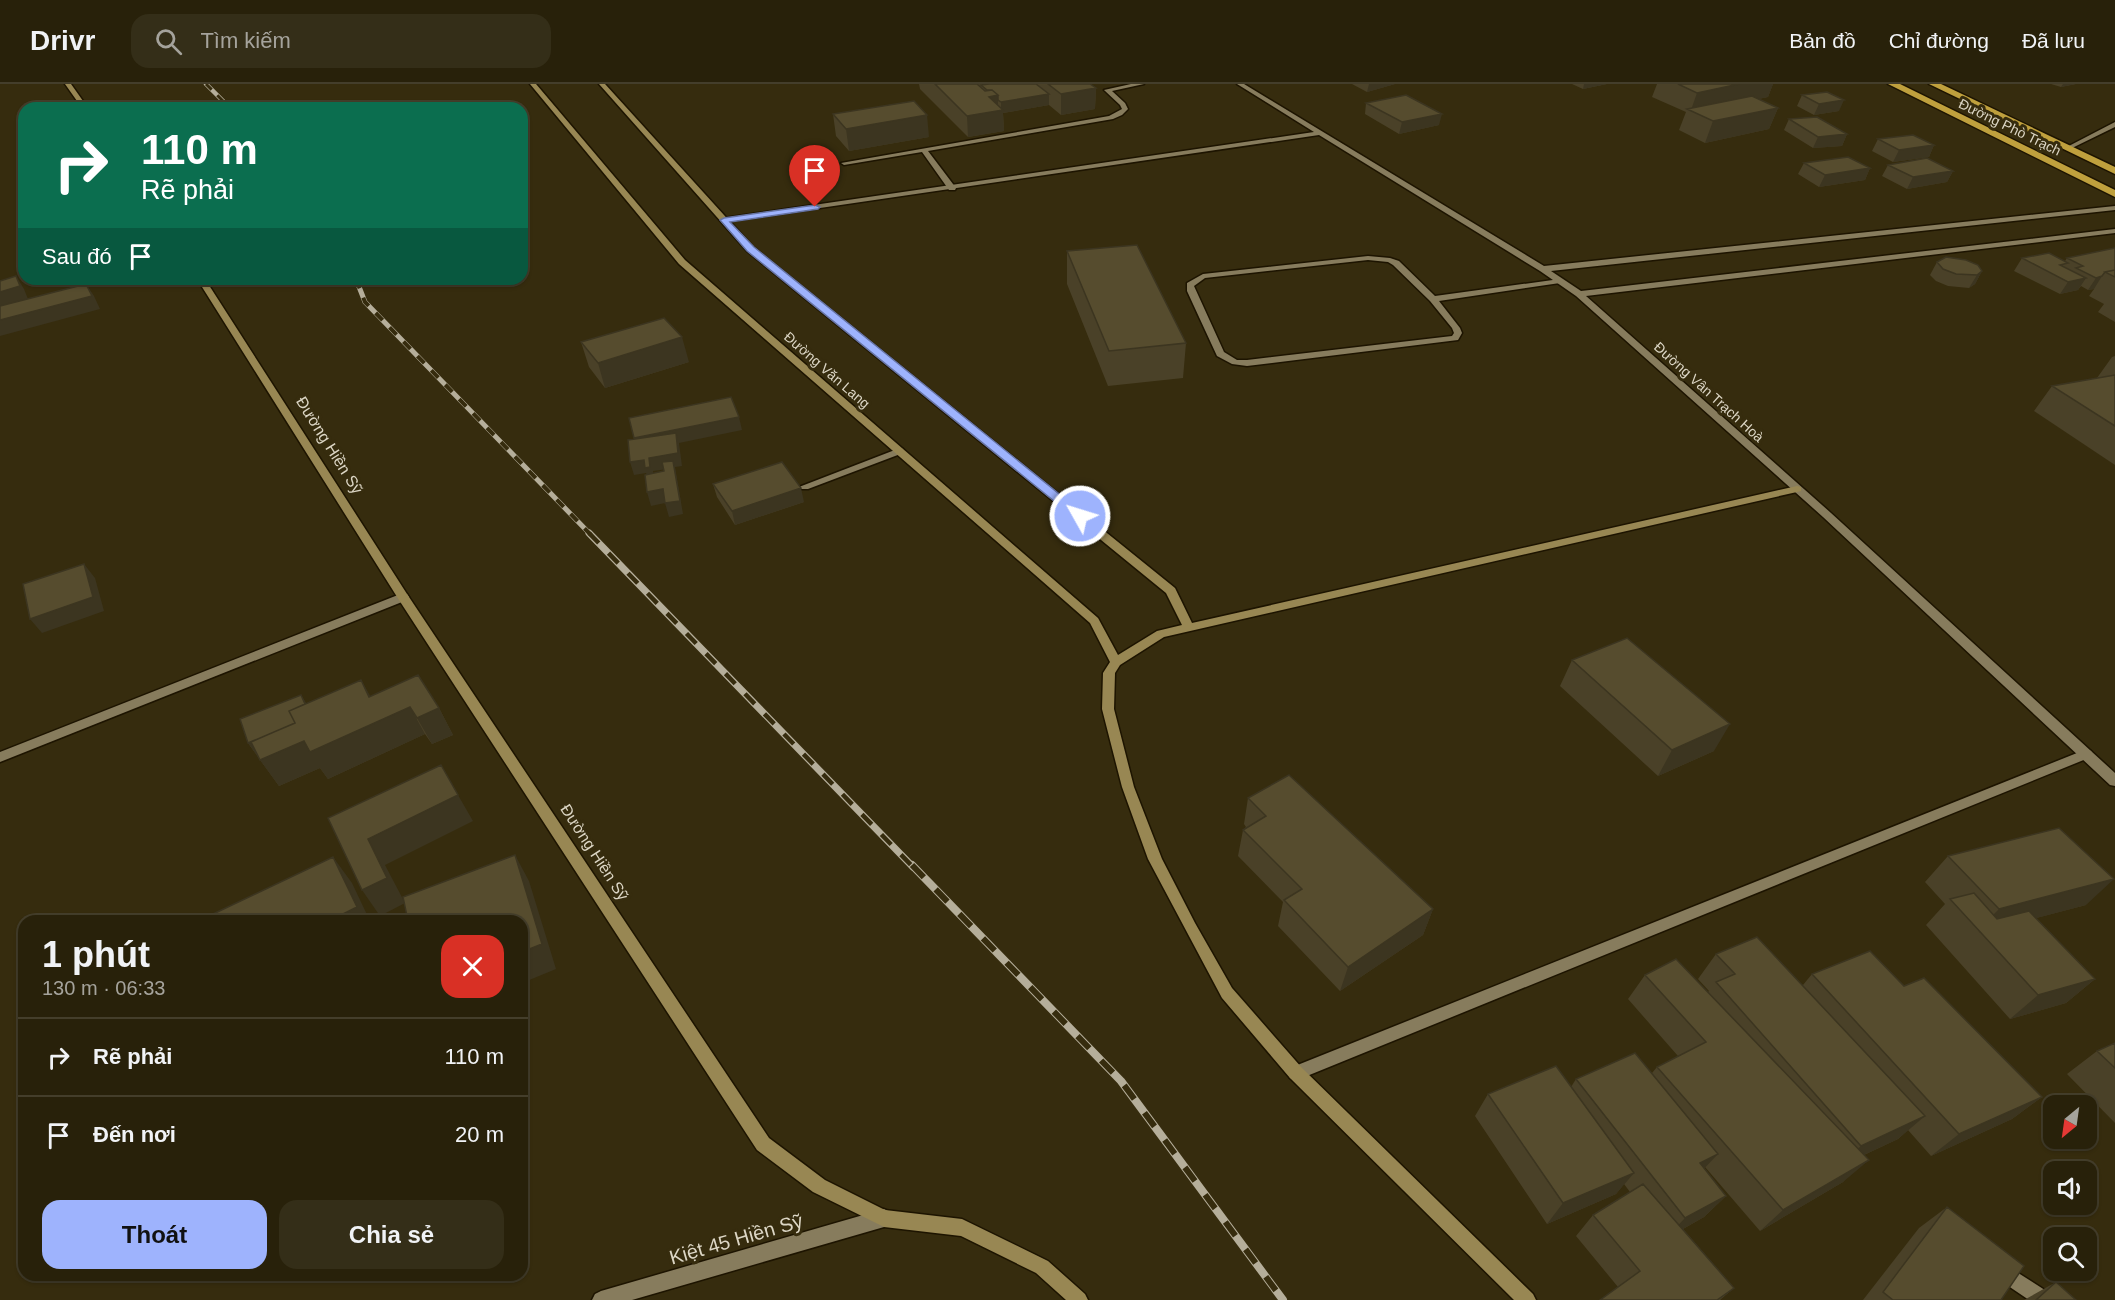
<!DOCTYPE html>
<html lang="vi">
<head>
<meta charset="utf-8">
<style>
  body { margin:0; font-family:Helvetica,sans-serif; background:#342e18; color:#f1f3f6; height:100vh; display:flex; flex-direction:column; font-size:22px; white-space:nowrap }
  * { box-sizing:border-box; margin:0 }
  p { font-size:20px; color:#a5a39c }
  .icon { flex:none; width:33px; height:33px; fill:none; stroke:currentColor; stroke-width:2; stroke-linecap:round; stroke-linejoin:round }
  .map { position:relative; flex:1; overflow:hidden }
  .side { position:absolute; left:18px; top:831px; width:510px; height:366px; display:flex; flex-direction:column; background:#28210a; border-radius:18px; box-shadow:0 2px 4px #0004,0 0 0 2px #443e2b }
  .side>* { flex:none }
  .banner { position:absolute; left:18px; top:18px; width:510px; height:183px; border-radius:18px; box-shadow:0 2px 4px #0004,0 0 0 2px #443e2b; background:#0b6e4f; color:#fff; overflow:hidden }
  .needle { width:39px; rotate:209deg }
  .fabs { position:absolute; left:2043px; top:1011px; display:grid; gap:12px }
  .fabs a { display:grid; place-items:center; width:54px; height:54px; border-radius:12px; background:#28210a; box-shadow:0 2px 4px #0004,0 0 0 2px #443e2b; font-size:30px }
  .pin { position:absolute; display:grid; place-items:center; width:51px; height:51px; color:#fff; margin:-62px -26px; border-radius:50% 50% 50% 0; rotate:-45deg; box-shadow:0 0 6px #0007 }
  .pin .icon { rotate:45deg }
  .me { position:absolute; width:66px; margin:-33px; rotate:309deg; stroke-linejoin:round; filter:drop-shadow(0 0 4px #0008) }
  .turn { display:flex; align-items:center; gap:21px; height:126px; padding:0 24px; font-size:27px }
  .turn .icon { width:78px; height:78px; stroke-width:2.5 }
  .turn b { display:block; font-size:42px; line-height:51px }
  .then { display:flex; align-items:center; height:57px; padding:0 24px; background:#0003; gap:12px; font-size:22px }
  .round { display:grid; place-items:center; flex:none; width:63px; height:63px; border-radius:18px; background:#342e18 }
  .summary { display:flex; align-items:center; justify-content:space-between; height:102px; padding:0 24px }
  h1 { font-size:36px; font-weight:700; line-height:45px }
  .action { display:flex; gap:12px; margin-top:auto; padding:12px 24px }
  .action a { flex:1; height:69px; border-radius:18px; background:#9eb3fd; color:#111; font-size:24px; font-weight:700; line-height:69px; text-align:center }
  .action a+a { background:#342e18; color:#f1f3f6 }
  ul { padding:0; list-style:none }
  li { display:flex; align-items:center; gap:18px; height:78px; padding:0 24px; border-top:2px solid #443e2b }
  li div { flex:1 }
  li b { display:block; font-size:22px }
  li em { font-style:normal }
  header { display:flex; align-items:center; gap:36px; box-sizing:border-box; height:84px; padding:0 30px; background:#28210a; border-bottom:2px solid #443e2b }
  header strong { font-size:28px }
  nav { display:flex; gap:33px; margin-inline-start:auto; font-size:21px }
  .search { width:420px; height:54px; background:#342e18; display:flex; align-items:center; gap:15px; box-sizing:border-box; padding:0 21px; border-radius:18px; color:#a5a39c; font-size:22px }
  .map>svg:first-child { display:block }
</style>
</head>
<body>
<header>
<strong>Drivr</strong>
<div class="search"><svg class="icon" aria-label="search" viewBox="0 0 24 24"><circle cx="10" cy="10" r="6"/><path d="M15 15l6 6"/></svg>Tìm kiếm</div>
<nav><a>Bản đồ</a><a>Chỉ đường</a><a>Đã lưu</a></nav>
</header>
<div class="map">
<svg width="2115" height="1216" viewBox="0 0 2115 1216">
  <rect width="100%" height="100%" fill="#362c0e"/>
  <g fill="none" stroke-linecap="round" stroke-linejoin="round">
    <defs>
      <path id="lane" d="M1131,0H1144L1112,7L1125,19L1128,25L1122,31L1113,35L928,67L956,104L955,106H949L922,68L844,81L841,79L1109,32L1122,25L1120,21L1104,6Z
        M1368,172L1390,174L1399,177L1435,212L1560,195L1564,197L1560,199L1439,217L1460,244L1462,249L1458,256L1247,282L1232,280L1217,272L1187,207V199L1203,190ZM1368,176L1388,178L1393,181L1430,217L1452,244L1454,249L1452,252L1247,276H1237L1224,268L1194,202L1205,194Z
        M2087,665L2091,667L2093,670L2091,673L1302,994L1296,996L1290,994L1288,989L1290,984Z"/>
      <path id="street" d="M1237,0H1244L1544,182L2115,122V126L1551,187L1581,207L2115,145V149L1586,212L1831,429L2115,689V702L2110,701L1823,433L1576,212L1540,187L1319,51L724,138L720,136L724,134L1314,48Z
        M2115,38V43L2070,65L2065,64Z
        M900,364L903,365V369L808,405H800L799,403Z
        M403,509L407,510L409,513L407,516L0,678V668Z
        M884,1125L890,1128L893,1134L890,1140L884,1143L632,1216H592L595,1210L601,1207Z
        M2001,1178L2051,1210L2054,1216H2029L1995,1193L1992,1187L1995,1181Z"/>
      <path id="secondary" d="M65,0H71L88,24H82Z
        M530,0H536L685,176L1098,534L1118,571L1157,547L1182,541L1166,509L747,167L599,0H605L753,163L1175,504L1192,539L1797,402L1801,403V407L1797,408L1164,553L1120,581L1115,589L1114,625L1134,703L1162,775L1195,839L1232,904L1302,984L1533,1210L1536,1216H1514L1290,994L1222,914L1148,775L1122,703L1102,625L1103,589L1110,578L1090,539L679,180Z
        M197,195H205L407,510L769,1054L825,1096L885,1126L962,1135L1048,1177L1085,1210L1088,1216H1066L1036,1189L961,1152L884,1143L878,1140L813,1108L757,1066L399,516Z"/>
      <path id="highway" d="M1888,0H1900L2115,106V113Z
        M1929,0H1941L2115,83V90Z"/>
    </defs>
    <use href="#lane" stroke="#1d1400" stroke-width="3"/>
    <use href="#street" stroke="#1d1400" stroke-width="3"/>
    <use href="#secondary" stroke="#1d1400" stroke-width="3"/>
    <use href="#highway" stroke="#1d1400" stroke-width="3"/>
    <use href="#lane" fill="#877c5d" fill-rule="evenodd"/>
    <use href="#street" fill="#877c5d" fill-rule="evenodd"/>
    <use href="#secondary" fill="#988753" fill-rule="evenodd"/>
    <use href="#highway" fill="#bfa03d" fill-rule="evenodd"/>
    <defs>
      <path id="rail-far3" d="M206,0L230,24"/>
      <path id="rail-far2" d="M356,195L365,218L591,451"/>
      <path id="rail-far1" d="M589,449L913,783"/>
      <path id="rail" d="M912,781L1121,997L1283,1216"/>
    </defs>
    <use href="#rail-far3" stroke="#b5ae9a" stroke-width="4.5"/>
    <use href="#rail-far2" stroke="#b5ae9a" stroke-width="5"/>
    <use href="#rail-far1" stroke="#b5ae9a" stroke-width="7"/>
    <use href="#rail" stroke="#b5ae9a" stroke-width="8"/>
    <use href="#rail-far3" stroke="#362c0e" stroke-width="3" stroke-dasharray="8" stroke-linecap="butt"/>
    <use href="#rail-far2" stroke="#362c0e" stroke-width="4" stroke-dasharray="10" stroke-linecap="butt"/>
    <use href="#rail-far1" stroke="#362c0e" stroke-width="4.5" stroke-dasharray="14" stroke-linecap="butt"/>
    <use href="#rail" stroke="#362c0e" stroke-width="6" stroke-dasharray="17" stroke-linecap="butt"/>
  </g>
  <path fill="#4a4128" d="M919,0H982V1L989,0H1090L1096,4L1095,25L1061,31L1049,21L1003,29L1004,47L968,53L920,5Z
    M1352,0H1395L1367,8Z
    M1572,0H1607L1583,5Z
    M1657,0H1773L1768,13L1758,15L1778,24L1769,45L1705,59L1679,46L1686,28L1652,13Z
    M2051,0H2076L2061,3Z
    M1802,11L1839,27L1814,31L1797,22Z
    M1366,19L1439,41L1399,50L1365,30Z
    M833,30L929,53L849,67L836,52Z
    M1789,35L1847,50L1842,62L1813,64L1784,46Z
    M1878,55L1934,61L1929,73L1893,78L1872,67Z
    M1804,79L1870,84L1865,96L1819,103L1798,90Z
    M1888,81L1953,87L1947,98L1907,105L1882,92Z
    M2115,164V238L2098,228L2104,220L2089,212L2094,205L2088,206L2081,202L2078,206L2060,210L2014,187L2022,174L2065,177L2067,174Z
    M1067,167L1186,259L1183,294L1108,302L1067,200Z
    M1937,178L1982,187L1975,200L1969,204L1948,202L1936,197L1930,191Z
    M581,258L689,278L605,304L589,283Z
    M2115,272V381L2034,327L2052,302L2097,294L2112,273Z
    M713,400L804,418L735,441L717,413Z
    M1572,576L1714,667L1658,692L1560,602Z
    M301,611L306,620L370,612L439,624L453,651L432,660L425,650L328,695L320,684L279,702L248,659Z
    M1248,714L1433,825L1423,851L1340,907L1278,842L1283,818L1238,772L1243,746L1246,743L1244,740Z
    M1948,772L2086,821L2036,834L2095,895L2066,919L2010,935L1926,841L1945,820L1925,798Z
    M1716,870L1803,901L1812,890L1904,902L2042,1013L2012,1035L1931,1072L1908,1046L1898,1055L1864,1071L1843,1098L1760,1147L1705,1083L1704,1084L1726,1112L1704,1133L1683,1145L1734,1204L1720,1216H1600L1618,1203L1576,1152L1593,1131L1630,1108L1624,1100L1616,1110L1547,1140L1475,1032L1488,1010L1571,1003L1576,995L1652,989L1657,983L1678,972L1628,915L1645,891L1708,908L1709,907L1698,895Z
    M2115,959V1039L2067,990L2097,967Z
    M1947,1123L2001,1216H1863L1919,1144Z
    M2056,1198L2076,1216H2024Z"/>
  <path fill="#3c3520" d="M1369,0H1395L1367,8Z
    M1584,0H1607L1583,5Z
    M1739,0H1773L1768,13L1695,29L1691,26L1697,9Z
    M2063,0H2076L2061,3Z
    M1096,4L1095,25L1061,31V10Z
    M1049,10V21L1003,29L1004,47L968,53L967,32L989,13L998,11V26H1001V18Z
    M1844,16L1839,27L1814,31L1819,20Z
    M1778,24L1769,45L1705,59L1713,37Z
    M1442,30L1439,41L1399,50L1402,38Z
    M927,31L929,53L849,67L846,45Z
    M1847,50L1842,62L1813,64L1818,53Z
    M1934,61L1929,73L1893,78L1899,66Z
    M1870,84L1865,96L1819,103L1825,91Z
    M1953,87L1947,98L1907,105L1913,93Z
    M1982,187L1975,200L1969,204L1977,191Z
    M16,192L24,205L28,215L0,222V208Z
    M2102,192L2094,205L2088,206L2096,194Z
    M2086,194L2078,206L2060,210L2068,198Z
    M86,200L94,212L100,225L0,252V236Z
    M682,253L689,278L605,304L598,279Z
    M739,333L742,346L679,359L682,382L675,383L683,430L669,433L665,419L651,422L647,408L675,384L653,387L654,397H649L646,389L634,391L630,378L649,374L638,368L634,354Z
    M801,404L804,418L735,441L732,427Z
    M84,480L95,494L104,527L42,549L30,535Z
    M361,596L376,622L410,623L425,650L328,695L320,684L279,702L260,676L304,657L369,613Z
    M301,611L310,625L258,673L248,659Z
    M439,624L453,651L432,660L417,634Z
    M1730,640L1714,667L1658,692L1672,666Z
    M458,711L473,737L385,781L405,819L380,832L362,806L368,755Z
    M515,771L529,797L556,885L522,899V868Z
    M333,773L352,799L370,837H329Z
    M2114,795L2086,821L1980,849L1978,846L1999,825Z
    M1433,825L1423,851L1340,907L1348,883Z
    M2095,895L2066,919L2010,935L2038,911Z
    M2042,1013L2012,1035L1931,1072L1959,1050Z
    M1925,1032L1898,1055L1836,1084L1861,1062Z
    M1718,1070L1697,1092L1700,1079Z
    M1869,1076L1843,1098L1760,1147L1783,1126Z
    M1634,1089L1616,1110L1547,1140L1563,1119Z
    M1726,1112L1704,1133L1665,1155L1685,1134Z"/>
  <path fill="#564c2e" stroke="#3c3520" stroke-width="1.5" d="M935,0H977L985,7L992,6L998,11L989,13L1003,26L967,32Z
    M989,0H1036L1049,10L1001,18L998,16V11L992,6H987L981,1Z
    M1048,0H1090L1096,4L1061,10Z
    M1678,0H1739L1697,9Z
    M1827,8L1844,16L1819,20L1802,11Z
    M1406,11L1442,30L1402,38L1366,19Z
    M1752,12L1778,24L1713,37L1687,25Z
    M914,17L927,31L846,45L833,30Z
    M1817,33L1847,50L1818,53L1789,35Z
    M1913,51L1934,61L1899,66L1878,55Z
    M1848,73L1870,84L1825,91L1804,79Z
    M1927,74L1953,87L1913,93L1888,81Z
    M1137,161L1186,259L1109,267L1067,167Z
    M2115,164V186L2105,188L2102,192L2096,194L2076,184L2083,182L2067,174Z
    M2049,169L2068,179L2060,181L2086,194L2068,198L2022,174Z
    M1946,173L1966,176L1978,181L1982,187L1977,191L1956,190L1943,185L1937,178Z
    M2115,186V193L2105,188Z
    M16,192L20,202L0,208V197Z
    M86,200L92,212L0,236V222Z
    M664,234L682,253L598,279L581,258Z
    M2115,291V342L2052,302Z
    M731,313L739,333L634,354L629,334Z
    M676,349L678,369L649,374L650,383L645,384L644,376L630,378L628,356Z
    M673,377L680,417L665,419L663,405L647,408L645,391L664,387L662,378Z
    M782,378L801,404L732,427L713,400Z
    M84,480L93,513L30,535L23,500Z
    M1627,554L1730,640L1672,666L1572,576Z
    M418,591L439,624L417,634L410,623L310,668L304,657L260,676L251,658L295,639L289,627L361,596L369,613Z
    M301,611L305,620L289,627L295,639L248,659L240,635Z
    M441,681L458,711L368,755L387,794L362,806L328,734Z
    M1289,691L1433,825L1348,883L1284,816L1302,805L1243,746L1266,732L1248,714Z
    M2059,744L2114,795L1999,825L1948,772Z
    M515,771L542,860L522,868V837H408L403,813Z
    M333,773L357,823L329,837H213L211,831Z
    M1974,809L1997,835L2029,827L2095,895L2038,911L1950,815Z
    M1757,853L1925,1032L1861,1062L1716,898L1735,890L1716,870Z
    M1870,867L1904,902L1924,894L2042,1013L1959,1050L1812,890Z
    M1676,875L1869,1076L1783,1126L1657,983L1706,958L1645,891Z
    M2115,959V984L2097,967Z
    M1635,969L1718,1070L1700,1079L1726,1112L1685,1134L1576,995Z
    M1556,982L1634,1089L1563,1119L1488,1010Z
    M1643,1100L1734,1204L1717,1216H1600L1640,1187L1593,1131Z
    M1947,1123L2024,1182L2001,1216H1893L1883,1208Z
    M2056,1198L2076,1216H2036Z"/>
  <path fill="#9eb3fd" stroke="#6774a4" stroke-width="1.5" d="M815,121L820,123L818,125L730,138L754,163L1084,430V435H1076L747,167L720,136L724,134Z"/>
  <g text-anchor="middle" stroke-width="6" stroke-linejoin="round" paint-order="stroke">
    <g font-size="14" fill="#dcd6c5" stroke="#362c0e">
      <text transform="translate(2010 43) rotate(26)" y="5">Đường Phò Trạch</text>
      <text transform="translate(827 286) rotate(41)" y="5">Đường Văn Lang</text>
      <text transform="translate(1709 308) rotate(42)" y="5">Đường Vân Trạch Hoà</text>
    </g>
    <g font-size="16" fill="#dcd6c5" stroke="#362c0e">
      <text transform="translate(330 361) rotate(58)" y="6">Đường Hiền Sỹ</text>
      <text transform="translate(595 768) rotate(57)" y="6">Đường Hiền Sỹ</text>
    </g>
    <g font-size="20" fill="#dcd6c5" stroke="#362c0e">
      <text transform="translate(736 1155) rotate(-16)" y="7">Kiệt 45 Hiền Sỹ</text>
    </g>
  </g>
</svg>
<div class="fabs">
<a><svg class="needle" viewBox="-14 -14 28 28"><path d="M0-13l5 13h-10z" fill="#e53935"/><path d="M0 13l5-13h-10z" fill="#a5a39c"/></svg></a>
<a><svg class="icon" aria-label="sound" viewBox="0 0 24 24"><path d="M4 9h4l5-4v14l-5-4H4zM17 9q2 3 0 6"/></svg></a>
<a><svg class="icon" aria-label="search" viewBox="0 0 24 24"><circle cx="10" cy="10" r="6"/><path d="M15 15l6 6"/></svg></a>
</div>
<div class="pin" style="left:815px;top:123px;background:#d93025"><svg class="icon" aria-label="arrive" viewBox="0 0 24 24"><path d="M6 21V4h12l-3 4 3 4H6"/></svg></div>
<svg class="me" style="left:1080px;top:432px" viewBox="-20 -20 40 40"><circle r="17" fill="#9eb3fd" stroke="#fff" stroke-width="3"/><path d="M0-11L8 9 0 5-8 9z" fill="#fff"/></svg>
<div class="banner">
<div class="turn"><svg class="icon" aria-label="right" viewBox="0 0 24 24"><path d="M7 20v-9h11M14 6l5 5-5 5"/></svg><div><b>110 m</b>Rẽ phải</div></div>
<div class="then">Sau đó<svg class="icon" aria-label="arrive" viewBox="0 0 24 24"><path d="M6 21V4h12l-3 4 3 4H6"/></svg></div>
</div>
<section class="side">
<div class="summary"><div><h1>1 phút</h1><p>130 m · 06:33</p></div><a class="round" style="background:#d93025;color:#fff"><svg class="icon" aria-label="close" viewBox="0 0 24 24"><path d="M6 6l12 12M18 6L6 18"/></svg></a></div>
<ul>
<li><svg class="icon" aria-label="right" viewBox="0 0 24 24"><path d="M7 20v-9h11M14 6l5 5-5 5"/></svg><div><b>Rẽ phải</b></div><em>110 m</em></li>
<li><svg class="icon" aria-label="arrive" viewBox="0 0 24 24"><path d="M6 21V4h12l-3 4 3 4H6"/></svg><div><b>Đến nơi</b></div><em>20 m</em></li>
</ul>
<div class="action"><a>Thoát</a><a>Chia sẻ</a></div>
</section>
</div>
</body>
</html>
